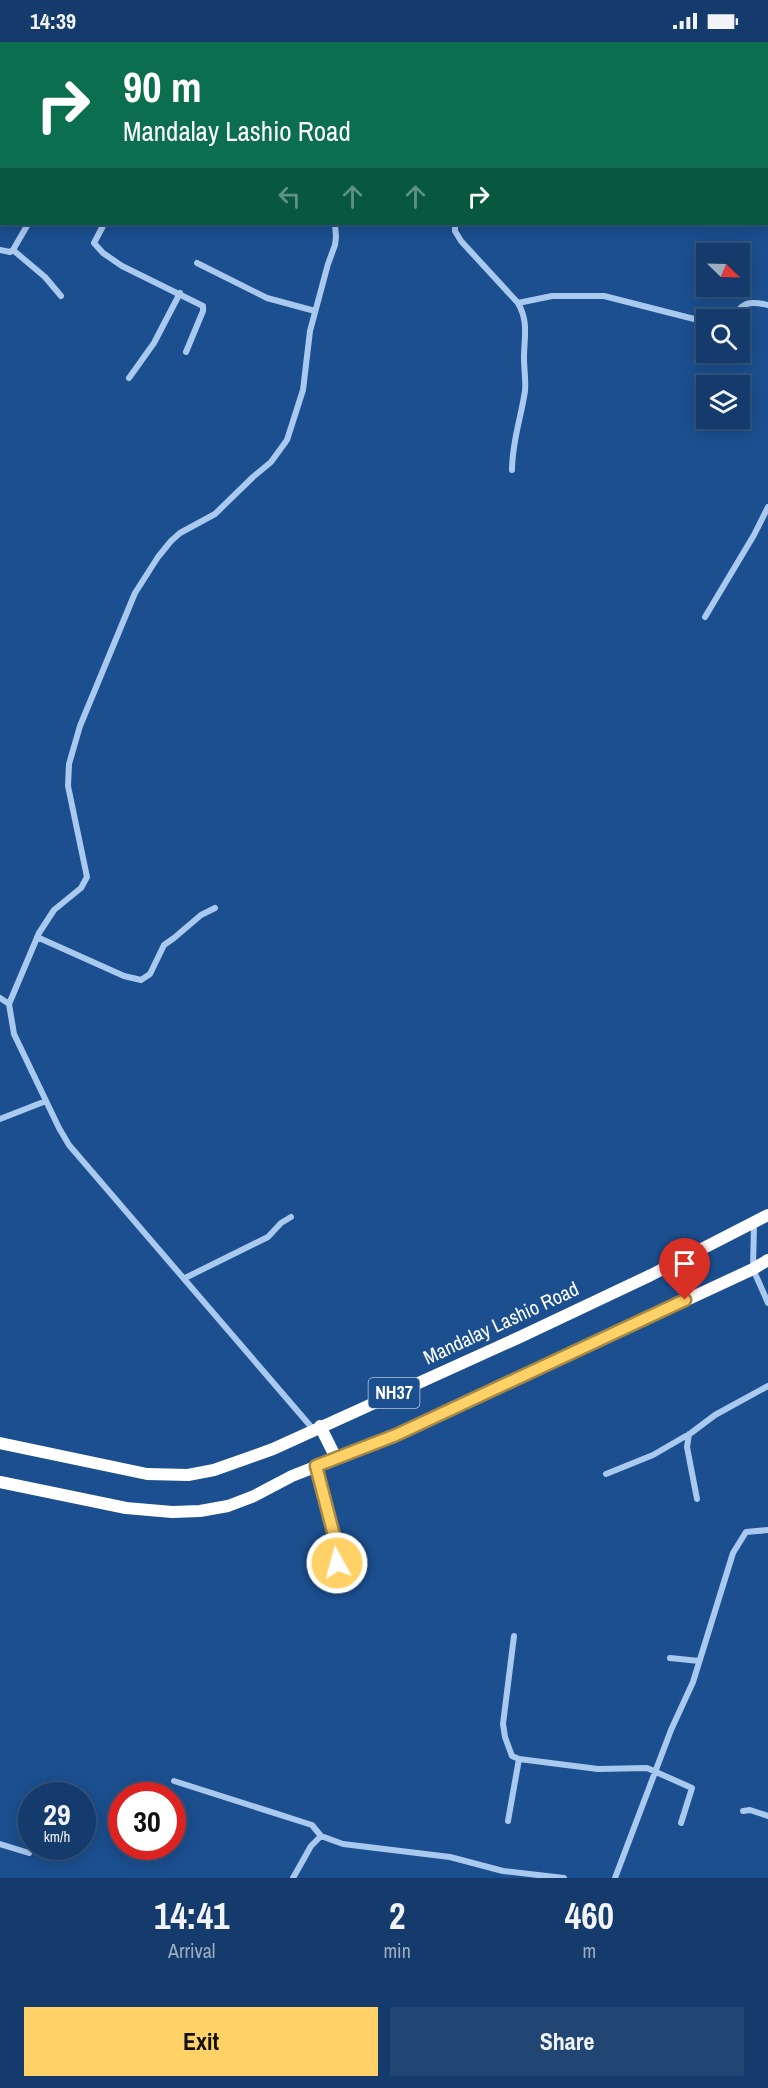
<!DOCTYPE html>
<html lang="en">
<head>
<meta charset="utf-8">
<style>
  body { margin:0; font-family:"Archivo Narrow",sans-serif; background:#214673; color:#f1f3f6; height:100vh; display:flex; flex-direction:column; font-size:22px; white-space:nowrap }
  * { box-sizing:border-box; margin:0 }
  p { font-size:20px; color:#9dadc1 }
  .icon { flex:none; width:33px; height:33px; fill:none; stroke:currentColor; stroke-width:2; stroke-linecap:round; stroke-linejoin:round }
  .map { position:relative; height:1836px; overflow:hidden }
  .drawer { display:flex; flex-direction:column; background:#143b6b; flex:1 }
  .drawer>* { flex:none }
  .banner { position:absolute; left:0px; top:0px; width:768px; height:183px; box-shadow:0 3px 15px #0003,0 0 0 2px #33557e; background:#0b6e4f; color:#fff; overflow:hidden }
  .needle { width:39px; rotate:113deg }
  .tools { position:absolute; left:696px; top:201px; display:grid; gap:12px }
  .tools a { display:grid; place-items:center; width:54px; height:54px; border-radius:0px; background:#143b6b; box-shadow:0 3px 15px #0003,0 0 0 2px #33557e; font-size:30px }
  .speed { position:absolute; left:18px; top:1740px; display:flex; gap:12px; font-size:30px; font-weight:700; text-align:center }
  .speed>* { display:grid; place-content:center; width:78px; height:78px; border-radius:50%; background:#143b6b; box-shadow:0 3px 15px #0003,0 0 0 2px #33557e; line-height:1 }
  .speed small { font-size:15px; font-weight:400 }
  .speed .limit { border:9px solid #d22; background:#fff; color:#111 }
  .pin { position:absolute; display:grid; place-items:center; width:51px; height:51px; color:#fff; margin:-62px -26px; border-radius:50% 50% 50% 0; rotate:-45deg; box-shadow:0 0 6px #0007 }
  .pin .icon { rotate:45deg }
  .me { position:absolute; width:66px; margin:-33px; rotate:353deg; stroke-linejoin:round; filter:drop-shadow(0 0 4px #0008) }
  .turn { display:flex; align-items:center; gap:21px; height:126px; padding:0 24px; font-size:27px }
  .turn .icon { width:78px; height:78px; stroke-width:2.5 }
  .turn b { display:block; font-size:42px; line-height:51px }
  .lanes { display:flex; align-items:center; height:57px; padding:0 24px; background:#0003; justify-content:center; gap:30px; direction:ltr }
  .lanes .off { opacity:.35 }
  .eta { display:flex; justify-content:space-evenly; align-items:center; height:102px; text-align:center }
  .eta b { font-size:36px; font-weight:800; line-height:42px }
  .primary-button { display:flex; gap:12px; margin-top:auto; padding:12px 24px }
  .primary-button a { flex:1; height:69px; border-radius:0px; background:#ffd166; color:#111; font-size:24px; font-weight:800; line-height:69px; text-align:center }
  .primary-button a+a { background:#214673; color:#f1f3f6 }
  .status { display:flex; justify-content:space-between; align-items:center; height:42px; padding:0 30px; background:#143b6b; direction:ltr }
  .status svg { height:16px; fill:currentColor }
  .map>svg:first-child { display:block }
</style>
</head>
<body>
<div class="status"><b>14:39</b><svg viewBox="0 0 49 12"><path d="M0 12V9h3v3zM5 12V6h3v6zM10 12V3h3v9zM15 12V0h3v12zM26 1h20v11H26zM47 4h2v5h-2z"/></svg></div>
<div class="map">
<svg width="768" height="1836" viewBox="0 0 768 1836">
  <rect width="100%" height="100%" fill="#1b4f8f"/>
  <g fill="none" stroke-linecap="round" stroke-linejoin="round">
    <path stroke="#a9c9ee" stroke-width="6" d="M348,0V2
      M753,0L757,2
      M119,2L120,0
      M766,5L768,6
      M0,59H2
      M0,115H2
      M104,182L94,201L103,211L122,224L203,264V269L186,310
      M455,182V189L461,199L518,261C529,280 524,296 524,316C524,327 526,338 525,349C521,376 512,400 512,428
      M0,208L10,210L13,208L28,182
      M13,208L45,235L61,254
      M197,221L267,256L315,269
      M518,261L552,254H604L706,280
      M730,278C744,261 746,258 768,263
      M129,336L154,301L180,251
      M705,575L754,493L768,465
      M37,895L124,934L141,938L150,932L164,903L174,896L201,873L215,866
      M0,956L9,962
      M0,1077L46,1059
      M754,1182L753,1227L768,1261
      M185,1236L268,1195L281,1181L291,1175
      M313,1387L69,1103L59,1086L14,992L9,962L39,891L54,868L81,846L87,835L68,744L69,722L80,684L135,551L158,515L171,499L180,491L215,472L253,435L271,420L287,398L303,348L310,289L328,222L335,203L336,195L335,182
      M689,1392L687,1405L697,1457
      M316,1425L338,1509L337,1521L331,1526L319,1530
      M606,1432L653,1413L691,1391L715,1373L768,1344
      M514,1594L503,1682L505,1695L512,1714L519,1717
      M670,1616L699,1619
      M174,1739L312,1783L321,1794L343,1802L450,1815L503,1829L564,1836
      M743,1769L750,1768L768,1774
      M508,1779L519,1717L598,1727L647,1726L692,1746L681,1781
      M0,1802L29,1811
      M293,1836L311,1804L321,1794
      M615,1836L671,1688L693,1640L733,1511L746,1490L768,1488"/>
    <path stroke="#fff" stroke-width="12" d="M320,1384L336,1416
      M0,1401L147,1432L188,1433L214,1428L273,1407L520,1295L651,1233L768,1173
      M0,1440L126,1466L172,1470L200,1469L228,1464L254,1454L292,1434L396,1393L753,1227L768,1218"/>
  </g>
  <g fill="none" stroke-linecap="round" stroke-linejoin="round">
    <defs>
      <path id="route" d="M337,1521L338,1509L316,1424L396,1393L685,1258"/>
    </defs>
    <use href="#route" stroke="#a68842" stroke-width="15"/>
    <use href="#route" stroke="#ffd166" stroke-width="10"/>
  </g>
  <g text-anchor="middle" stroke-width="6" stroke-linejoin="round" paint-order="stroke">
    <rect fill="#1b4f8f" stroke="#bbcadd" stroke-width="1.5" x="368.5" y="1336" width="51" height="30" rx="4.5"/>
    <g font-size="18" font-weight="bold" fill="#fff">
      <text x="394" y="1357">NH37</text>
    </g>
    <g font-size="20" fill="#fff" stroke="#1b4f8f">
      <text transform="translate(501 1281) rotate(-25)" y="7">Mandalay Lashio Road</text>
    </g>
  </g>
</svg>
<div class="tools">
<a><svg class="needle" viewBox="-14 -14 28 28"><path d="M0-13l5 13h-10z" fill="#e53935"/><path d="M0 13l5-13h-10z" fill="#9dadc1"/></svg></a>
<a><svg class="icon" aria-label="search" viewBox="0 0 24 24"><circle cx="10" cy="10" r="6"/><path d="M15 15l6 6"/></svg></a>
<a><svg class="icon" aria-label="layers" viewBox="0 0 24 24"><path d="M12 4l9 5-9 5-9-5zM3 14l9 5 9-5"/></svg></a>
</div>
<div class="speed"><div>29<small>km/h</small></div><div class="limit">30</div></div>
<div class="pin" style="left:685px;top:1258px;background:#d93025"><svg class="icon" aria-label="arrive" viewBox="0 0 24 24"><path d="M6 21V4h12l-3 4 3 4H6"/></svg></div>
<svg class="me" style="left:337px;top:1521px" viewBox="-20 -20 40 40"><circle r="17" fill="#ffd166" stroke="#fff" stroke-width="3"/><path d="M0-11L8 9 0 5-8 9z" fill="#fff"/></svg>
<div class="banner">
<div class="turn"><svg class="icon" aria-label="right" viewBox="0 0 24 24"><path d="M7 20v-9h11M14 6l5 5-5 5"/></svg><div><b>90 m</b>Mandalay Lashio Road</div></div>
<div class="lanes"><svg class="icon off" aria-label="left" viewBox="0 0 24 24"><path d="M17 20v-9H6M10 6l-5 5 5 5"/></svg><svg class="icon off" aria-label="ahead" viewBox="0 0 24 24"><path d="M12 20V5M6 11l6-6 6 6"/></svg><svg class="icon off" aria-label="ahead" viewBox="0 0 24 24"><path d="M12 20V5M6 11l6-6 6 6"/></svg><svg class="icon" aria-label="right" viewBox="0 0 24 24"><path d="M7 20v-9h11M14 6l5 5-5 5"/></svg></div>
</div>
</div>
<section class="drawer">
<div class="eta">
<div><b>14:41</b><p>Arrival</p></div>
<div><b>2</b><p>min</p></div>
<div><b>460</b><p>m</p></div>
</div>
<div class="primary-button"><a>Exit</a><a>Share</a></div>
</section>
</body>
</html>
